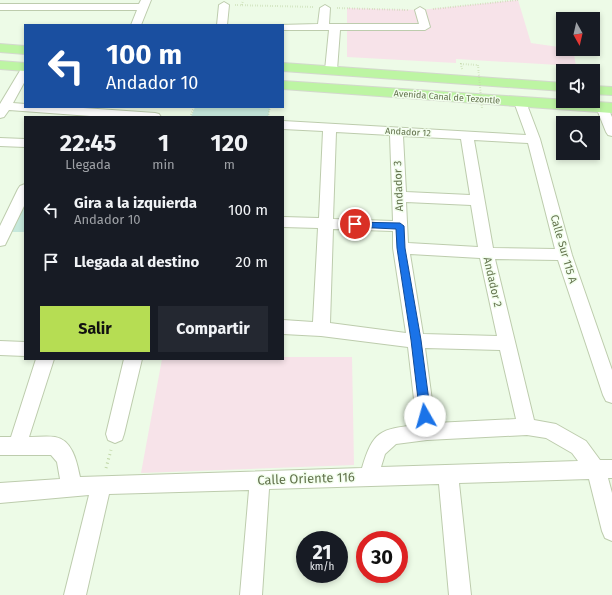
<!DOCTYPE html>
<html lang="es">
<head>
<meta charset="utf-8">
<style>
  body { margin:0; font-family:"Fira Sans",sans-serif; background:#242831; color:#f1f3f6; height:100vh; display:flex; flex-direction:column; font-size:15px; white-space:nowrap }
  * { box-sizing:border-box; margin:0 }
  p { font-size:13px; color:#9ea1a6 }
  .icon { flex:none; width:22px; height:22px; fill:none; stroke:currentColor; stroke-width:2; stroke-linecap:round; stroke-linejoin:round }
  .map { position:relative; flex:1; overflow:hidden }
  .drawer { position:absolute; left:24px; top:116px; width:260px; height:244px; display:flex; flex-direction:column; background:#171b24; border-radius:0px; box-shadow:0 2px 6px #0003 }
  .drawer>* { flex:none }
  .guide { position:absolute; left:24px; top:24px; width:260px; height:84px; border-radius:0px; box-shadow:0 2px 6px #0003; background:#1a4fa0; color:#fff; overflow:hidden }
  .needle { width:26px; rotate:172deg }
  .tools { position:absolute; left:556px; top:12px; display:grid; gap:8px }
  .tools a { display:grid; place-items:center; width:44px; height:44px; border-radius:0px; background:#171b24; box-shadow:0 2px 6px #0003; font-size:20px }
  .speed { position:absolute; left:296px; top:531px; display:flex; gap:8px; font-size:20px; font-weight:700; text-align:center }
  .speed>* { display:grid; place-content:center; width:52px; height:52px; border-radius:50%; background:#171b24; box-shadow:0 2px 6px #0003; line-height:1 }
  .speed small { font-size:10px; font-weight:400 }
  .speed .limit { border:6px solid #d22; background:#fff; color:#111 }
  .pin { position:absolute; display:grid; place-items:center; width:34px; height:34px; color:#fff; margin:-17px; border:2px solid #fff; border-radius:50%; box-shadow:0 1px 4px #0007 }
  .me { position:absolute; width:44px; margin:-22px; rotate:353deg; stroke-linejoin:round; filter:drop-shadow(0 0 3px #0008) }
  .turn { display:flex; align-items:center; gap:14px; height:84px; padding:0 16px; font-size:18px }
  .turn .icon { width:52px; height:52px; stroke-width:2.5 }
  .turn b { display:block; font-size:28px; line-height:34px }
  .eta { display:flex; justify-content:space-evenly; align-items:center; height:68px; text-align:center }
  .eta b { font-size:24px; font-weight:700; line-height:28px }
  .primary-button { display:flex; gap:8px; margin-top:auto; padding:8px 16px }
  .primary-button a { flex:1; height:46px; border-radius:0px; background:#b6dd53; color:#111; font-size:16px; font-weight:700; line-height:46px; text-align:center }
  .primary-button a+a { background:#242831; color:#f1f3f6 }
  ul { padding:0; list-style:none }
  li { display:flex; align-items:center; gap:12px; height:52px; padding:0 16px }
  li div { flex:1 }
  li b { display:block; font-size:15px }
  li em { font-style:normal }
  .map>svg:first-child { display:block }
</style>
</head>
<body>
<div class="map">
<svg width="612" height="595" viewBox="0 0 612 595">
  <rect width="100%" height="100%" fill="#edfbe7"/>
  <path fill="#f7e3e9" d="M518,0L531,43L573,49L576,66L456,59V63L347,57V8L420,10Z
    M283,357H352L354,465L141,473L162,359H283Z"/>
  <path fill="#c6e8dc" d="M195,107H270L268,117H191Z
    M25,192V232H7Z"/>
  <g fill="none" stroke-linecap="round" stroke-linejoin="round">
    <defs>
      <path id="minor" d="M141,0H151L141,25H131L137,10H0V4H139Z
        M224,2L229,5L227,25H217L219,5Z
        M325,5L330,8L329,24H419L415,10L420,7L425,10L430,27L425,30H340L337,70L335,72H327L325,70L329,30H283V25H279L318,24L320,8Z
        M25,68V81L13,103L25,104V107H69L155,113L159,114L161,117H104L9,110L4,117L0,118V104L21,69Z
        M520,98L524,99L526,102L540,139L572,255L612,370V403L606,401L603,395L558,260L495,259L534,420L556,424L586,441L600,460H612V478H608L612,493V541L605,538L602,531L589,479L459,483L471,595H449L439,484L269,489L262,595H240L249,490L109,494L86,595H64L89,495L0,503V483L60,479L57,462L51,455H0V437H11L36,359H54L29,437C38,437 47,436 55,437C73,440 77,463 80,477L362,468C373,431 380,429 417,425L408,347L321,336L283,334V320L313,322L318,228L283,227V217L319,218L323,131L283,129V121L526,135L514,102L516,99ZM336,132L390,135L393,221L333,219ZM403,136L461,139L470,195L406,192ZM474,140L528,143L555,249L493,248ZM406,202L471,205L478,247L408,243ZM333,229L393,231V248L406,333L330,323ZM410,254L480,258L497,336L423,334ZM425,348L500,350L516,419L435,423ZM527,435L546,438L572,453L578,461L381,467L385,454L396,444L427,440Z
        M602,103L606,104L612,117V136L608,135L606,132L596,107L598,104Z
        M0,138L25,139V147L0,146Z
        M25,184V204L5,245L0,246V226L18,189L20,186Z
        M0,341L25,342V356L0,355Z
        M124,359H142L124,434L122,440L115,443L108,440L106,434Z"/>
      <path id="major" d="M0,44L25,46V54L0,52Z
        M0,61L25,63V71L0,69Z
        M283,63L563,83V91L283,71Z
        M283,81L612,103V113L283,89Z
        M593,86L612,87V95L593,94Z"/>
    </defs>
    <use href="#minor" stroke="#bdccad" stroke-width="2"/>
    <use href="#major" stroke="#d3d8cd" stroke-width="2"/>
    <path stroke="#bed4a3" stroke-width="2" stroke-dasharray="0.5 2" stroke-linecap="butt" d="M235,5L314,7
      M242,5L243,0
      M337,8L408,10
      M433,9L518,0
      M462,69L461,64L478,65
      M190,117L194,107
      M268,117L270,107"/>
    <path stroke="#bed4a3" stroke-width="3" stroke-dasharray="1 3.5" stroke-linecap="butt" d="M106,468L111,450"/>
    <use href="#minor" fill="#fff" fill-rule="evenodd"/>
    <use href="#major" fill="#bdf5a3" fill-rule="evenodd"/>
    <path stroke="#bed4a3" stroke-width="2" stroke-dasharray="0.5 2" stroke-linecap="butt" d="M478,65L482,108"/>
  </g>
  <path fill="#1a73e8" stroke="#114b97" d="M352,222L400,223L404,226L405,248L421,340L431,416L429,420L425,421L422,420L420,416L411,340L397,248L396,229L355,227L351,224Z"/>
  <g text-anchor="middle" stroke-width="3" stroke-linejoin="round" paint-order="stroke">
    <g font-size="9" fill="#63734d" stroke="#f2feed">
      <text transform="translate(447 97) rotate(4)" y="3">Avenida Canal de Tezontle</text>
      <text transform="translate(408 132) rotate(3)" y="3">Andador 12</text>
    </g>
    <g font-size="11" fill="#63734d" stroke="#f2feed">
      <text transform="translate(398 186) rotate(-92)" y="4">Andador 3</text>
      <text transform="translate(564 249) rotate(74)" y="4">Calle Sur 115 A</text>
      <text transform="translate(493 282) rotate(77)" y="4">Andador 2</text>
    </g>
    <g font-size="13" fill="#63734d" stroke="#f2feed">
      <text transform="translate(306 478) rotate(-2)" y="5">Calle Oriente 116</text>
    </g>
  </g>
</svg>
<div class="tools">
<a><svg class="needle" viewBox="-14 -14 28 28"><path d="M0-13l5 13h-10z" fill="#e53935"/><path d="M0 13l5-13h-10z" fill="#9ea1a6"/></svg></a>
<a><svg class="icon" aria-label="sound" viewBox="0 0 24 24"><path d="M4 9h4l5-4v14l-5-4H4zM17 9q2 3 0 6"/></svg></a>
<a><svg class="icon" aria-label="search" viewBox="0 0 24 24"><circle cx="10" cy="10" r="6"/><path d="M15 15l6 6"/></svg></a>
</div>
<div class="speed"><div>21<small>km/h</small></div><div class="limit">30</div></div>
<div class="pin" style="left:355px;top:224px;background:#d93025"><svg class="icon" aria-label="arrive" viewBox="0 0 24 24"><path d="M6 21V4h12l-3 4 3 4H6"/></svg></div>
<svg class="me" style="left:425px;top:416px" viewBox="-20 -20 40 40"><circle r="19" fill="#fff"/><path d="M0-13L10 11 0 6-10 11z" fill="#1a73e8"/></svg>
<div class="guide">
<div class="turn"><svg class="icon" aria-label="left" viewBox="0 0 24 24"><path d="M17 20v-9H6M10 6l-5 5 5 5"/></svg><div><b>100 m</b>Andador 10</div></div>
</div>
<section class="drawer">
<div class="eta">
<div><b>22:45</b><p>Llegada</p></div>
<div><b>1</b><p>min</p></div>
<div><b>120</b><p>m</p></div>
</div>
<ul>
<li><svg class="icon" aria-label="left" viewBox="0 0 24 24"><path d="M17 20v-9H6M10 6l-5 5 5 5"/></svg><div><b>Gira a la izquierda</b><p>Andador 10</p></div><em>100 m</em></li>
<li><svg class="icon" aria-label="arrive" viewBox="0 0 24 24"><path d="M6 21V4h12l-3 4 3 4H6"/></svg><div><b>Llegada al destino</b></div><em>20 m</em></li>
</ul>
<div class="primary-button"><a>Salir</a><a>Compartir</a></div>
</section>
</div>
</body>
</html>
